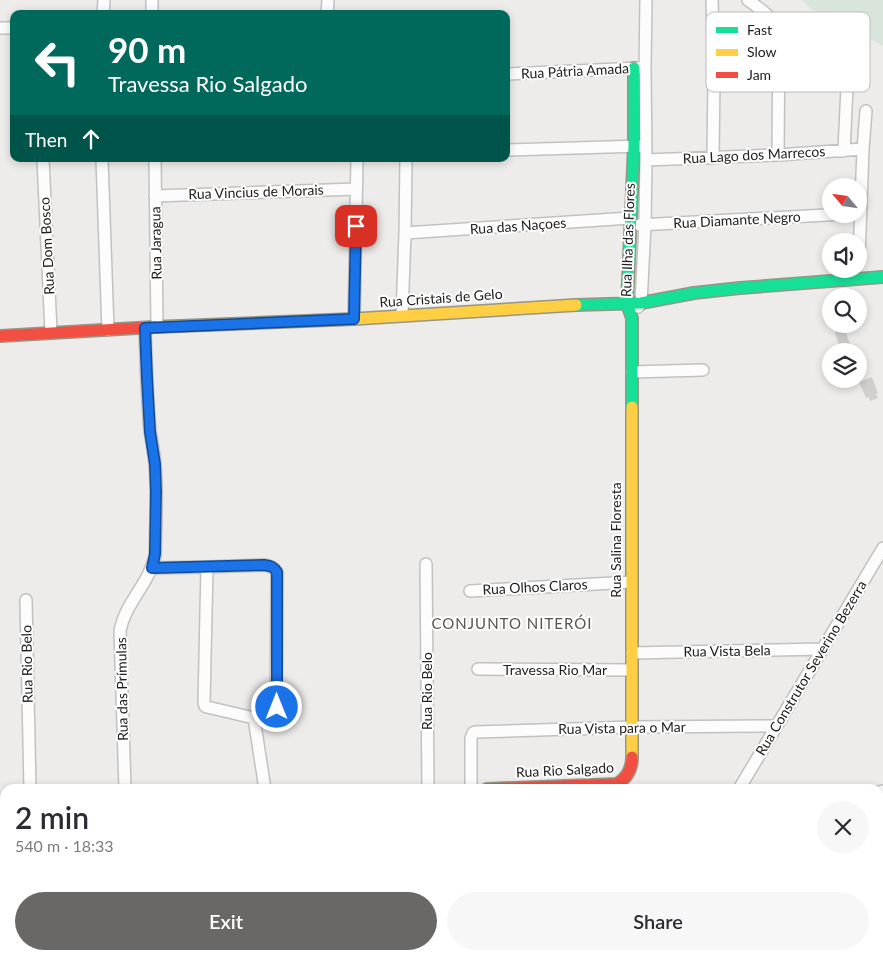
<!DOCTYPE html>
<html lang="en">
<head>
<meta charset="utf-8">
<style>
  body { margin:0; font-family:Lato,sans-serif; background:#f7f7f7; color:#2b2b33; height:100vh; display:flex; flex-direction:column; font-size:19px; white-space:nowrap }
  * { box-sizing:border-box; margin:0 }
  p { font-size:16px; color:#7c7c81 }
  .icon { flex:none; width:28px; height:28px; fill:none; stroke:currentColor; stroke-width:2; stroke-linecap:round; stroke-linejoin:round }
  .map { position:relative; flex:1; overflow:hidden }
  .drawer { position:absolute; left:0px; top:784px; width:884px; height:176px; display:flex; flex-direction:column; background:#fff; border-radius:15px 15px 0 0; box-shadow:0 2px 8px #0003 }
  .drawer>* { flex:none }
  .guide { position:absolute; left:10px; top:10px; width:500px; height:152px; border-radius:10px; box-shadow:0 2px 8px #0003; background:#00695c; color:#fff; overflow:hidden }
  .needle { width:32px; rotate:299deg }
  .controls { position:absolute; left:822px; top:178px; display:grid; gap:10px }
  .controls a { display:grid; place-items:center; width:45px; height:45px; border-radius:50%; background:#fff; box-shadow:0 2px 8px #0003; font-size:25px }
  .pin { position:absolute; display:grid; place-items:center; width:42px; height:42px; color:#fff; margin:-21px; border-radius:10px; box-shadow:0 2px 8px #0006 }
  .me { position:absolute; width:55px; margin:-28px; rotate:0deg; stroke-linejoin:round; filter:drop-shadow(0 0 4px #0008) }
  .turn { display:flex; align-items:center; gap:18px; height:105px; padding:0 15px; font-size:22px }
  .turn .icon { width:65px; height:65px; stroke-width:2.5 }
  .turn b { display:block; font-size:35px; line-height:42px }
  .then { display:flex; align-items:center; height:48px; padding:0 15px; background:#0003; gap:10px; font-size:19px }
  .round { display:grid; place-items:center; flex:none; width:52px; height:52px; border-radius:26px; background:#f7f7f7 }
  .summary { display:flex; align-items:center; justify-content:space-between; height:85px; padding:0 15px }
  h1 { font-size:30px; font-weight:600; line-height:38px }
  .cta { display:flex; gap:10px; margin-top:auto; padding:10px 15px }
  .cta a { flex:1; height:58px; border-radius:30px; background:#696867; color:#fff; font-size:20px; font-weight:600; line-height:58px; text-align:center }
  .cta a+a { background:#f7f7f7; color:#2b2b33 }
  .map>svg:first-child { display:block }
</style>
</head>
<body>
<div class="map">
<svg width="883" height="959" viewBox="0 0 883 959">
  <rect width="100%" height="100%" fill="#eeecea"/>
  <path fill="#d9e4db" d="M802,0H883V46L810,8Z"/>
  <path fill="#d1cecd" d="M844,327L848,339L854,351H842L837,340L835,332Z
    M872,377L878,393L876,394L878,398L870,401L869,397L866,398L859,382Z"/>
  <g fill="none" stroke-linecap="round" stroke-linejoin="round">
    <defs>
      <path id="street" d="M152,0V14
        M712,0L714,78L713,158
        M748,0C760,9 773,17 779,31L778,155
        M103,14L104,0
        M327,14L328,0
        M0,28H14
        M506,74L639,68
        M506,150L641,146
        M844,151L847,87
        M43,159L51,332
        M102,159L108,330
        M155,159L157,327
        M646,160L778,155L863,149
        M155,196L356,189
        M639,225L845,214
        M405,233L630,218
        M859,257L863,149L866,111
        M638,307L641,303L645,225L646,160L645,68L646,0
        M402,315L405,233L406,159
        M354,319L357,159
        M632,372L703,370
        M426,564L428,789
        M207,567L264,565C271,566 273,567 277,572L276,712C271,719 263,718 254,718L265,789
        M152,568L207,567L204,703L205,706L207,707L254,718
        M470,591L631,582
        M26,600L30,789
        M632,653L823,649
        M478,669L631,670
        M125,789L120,631C125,603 149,584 155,556C156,546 155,536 156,526C156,505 157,485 155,465C154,453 152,442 150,431C147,397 146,363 145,328
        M471,789V738L473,733L475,732L632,727L776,726
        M739,789L883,548
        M879,792L883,791
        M0,812H5
        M163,955V959
        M83,959V955
        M631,959L634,955"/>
      <path id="fast" d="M576,305L641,303L694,293L740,288L883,277
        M632,407V318L627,304L634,146V68"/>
      <path id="slow" d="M154,327L354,319L576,305
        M632,407V757"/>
      <path id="jam" d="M0,336L154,327
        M487,789L617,784C627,778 632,769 632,757"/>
    </defs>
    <use href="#street" stroke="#c2c1c0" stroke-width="14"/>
    <use href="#fast" stroke="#979583" stroke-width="14"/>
    <use href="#slow" stroke="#979583" stroke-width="14"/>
    <use href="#jam" stroke="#979583" stroke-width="14"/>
    <use href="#street" stroke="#fcfcfc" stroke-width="11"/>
    <use href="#fast" stroke="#16e098" stroke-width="11"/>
    <use href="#slow" stroke="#ffcf43" stroke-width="11"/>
    <use href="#jam" stroke="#f24e42" stroke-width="11"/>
  </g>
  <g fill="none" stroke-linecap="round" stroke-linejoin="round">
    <defs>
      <path id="route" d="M277,707V572C274,567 271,566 264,565L152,568L155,554L156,491L155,464L150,432L147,378L145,328L354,319L356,226"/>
    </defs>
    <use href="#route" stroke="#114b97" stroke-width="12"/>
    <use href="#route" stroke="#1a73e8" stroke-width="9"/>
  </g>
  <g text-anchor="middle" stroke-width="4" stroke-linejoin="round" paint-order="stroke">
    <g font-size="14" fill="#212121" stroke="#fff">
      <text transform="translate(575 71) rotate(-3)" y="5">Rua Pátria Amada</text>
      <text transform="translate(754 155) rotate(-3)" y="5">Rua Lago dos Marrecos</text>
      <text transform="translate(256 192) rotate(-2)" y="5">Rua Vincius de Morais</text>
      <text transform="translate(737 220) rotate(-3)" y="5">Rua Diamante Negro</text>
      <text transform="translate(518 226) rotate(-4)" y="5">Rua das Naçoes</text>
      <text transform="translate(628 240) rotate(-88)" y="5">Rua Ilha das Flores</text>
      <text transform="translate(156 243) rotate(-91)" y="5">Rua Jaragua</text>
      <text transform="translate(47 246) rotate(-93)" y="5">Rua Dom Bosco</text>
      <text transform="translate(441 298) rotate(-4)" y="5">Rua Cristais de Gelo</text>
      <text transform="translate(616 540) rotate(-90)" y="5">Rua Salina Floresta</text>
      <text transform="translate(535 587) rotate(-3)" y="5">Rua Olhos Claros</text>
      <text transform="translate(727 651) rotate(-1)" y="5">Rua Vista Bela</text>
      <text transform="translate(27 664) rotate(-91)" y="5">Rua Rio Belo</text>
      <text transform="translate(811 668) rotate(-59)" y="5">Rua Construtor Severino Bezerra</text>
      <text x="555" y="675">Travessa Rio Mar</text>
      <text transform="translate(122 689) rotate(-91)" y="5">Rua das Prímulas</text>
      <text transform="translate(427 691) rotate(-90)" y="5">Rua Rio Belo</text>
      <text transform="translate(622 728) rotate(-1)" y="5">Rua Vista para o Mar</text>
      <text transform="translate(565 770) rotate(-3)" y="5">Rua Rio Salgado</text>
    </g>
    <g font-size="15" letter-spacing="1" fill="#545454" stroke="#fff">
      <text x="512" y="629">CONJUNTO NITERÓI</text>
    </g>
  </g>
  <rect x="706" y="12" width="164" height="80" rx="8" fill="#fff" stroke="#bcbcbc" stroke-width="1"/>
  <rect x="716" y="27" width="22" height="6" fill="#16e098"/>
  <rect x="716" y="49" width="22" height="7" fill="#ffcf43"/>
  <rect x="716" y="72" width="22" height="6" fill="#f24e42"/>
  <g font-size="14" fill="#212121">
    <text x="747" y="35">Fast</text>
    <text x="747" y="57">Slow</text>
    <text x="747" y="80">Jam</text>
  </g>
</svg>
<div class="controls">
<a><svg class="needle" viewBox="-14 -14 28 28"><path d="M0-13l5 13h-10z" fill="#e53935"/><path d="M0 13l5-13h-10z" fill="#7c7c81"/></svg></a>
<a><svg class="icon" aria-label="sound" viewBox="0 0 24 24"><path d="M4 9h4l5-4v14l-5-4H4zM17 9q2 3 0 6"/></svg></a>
<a><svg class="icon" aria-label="search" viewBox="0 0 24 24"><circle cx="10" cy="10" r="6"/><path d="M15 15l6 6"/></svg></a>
<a><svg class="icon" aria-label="layers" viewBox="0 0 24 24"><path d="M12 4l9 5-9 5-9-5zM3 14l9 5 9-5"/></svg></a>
</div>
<div class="pin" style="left:356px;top:226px;background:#d93025"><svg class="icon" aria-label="arrive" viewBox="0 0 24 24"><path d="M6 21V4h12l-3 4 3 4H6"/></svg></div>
<svg class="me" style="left:277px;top:707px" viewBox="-20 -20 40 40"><circle r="17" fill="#1a73e8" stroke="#fff" stroke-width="3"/><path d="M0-11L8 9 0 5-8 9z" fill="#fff"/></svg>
<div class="guide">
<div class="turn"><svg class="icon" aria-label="left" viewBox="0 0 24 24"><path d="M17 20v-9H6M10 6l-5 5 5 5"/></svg><div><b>90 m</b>Travessa Rio Salgado</div></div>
<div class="then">Then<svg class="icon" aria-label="ahead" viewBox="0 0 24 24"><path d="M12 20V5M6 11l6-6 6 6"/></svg></div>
</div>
<section class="drawer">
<div class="summary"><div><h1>2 min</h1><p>540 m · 18:33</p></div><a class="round"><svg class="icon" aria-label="close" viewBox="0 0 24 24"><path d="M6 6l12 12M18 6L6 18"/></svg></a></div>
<div class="cta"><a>Exit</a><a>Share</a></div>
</section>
</div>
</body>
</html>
